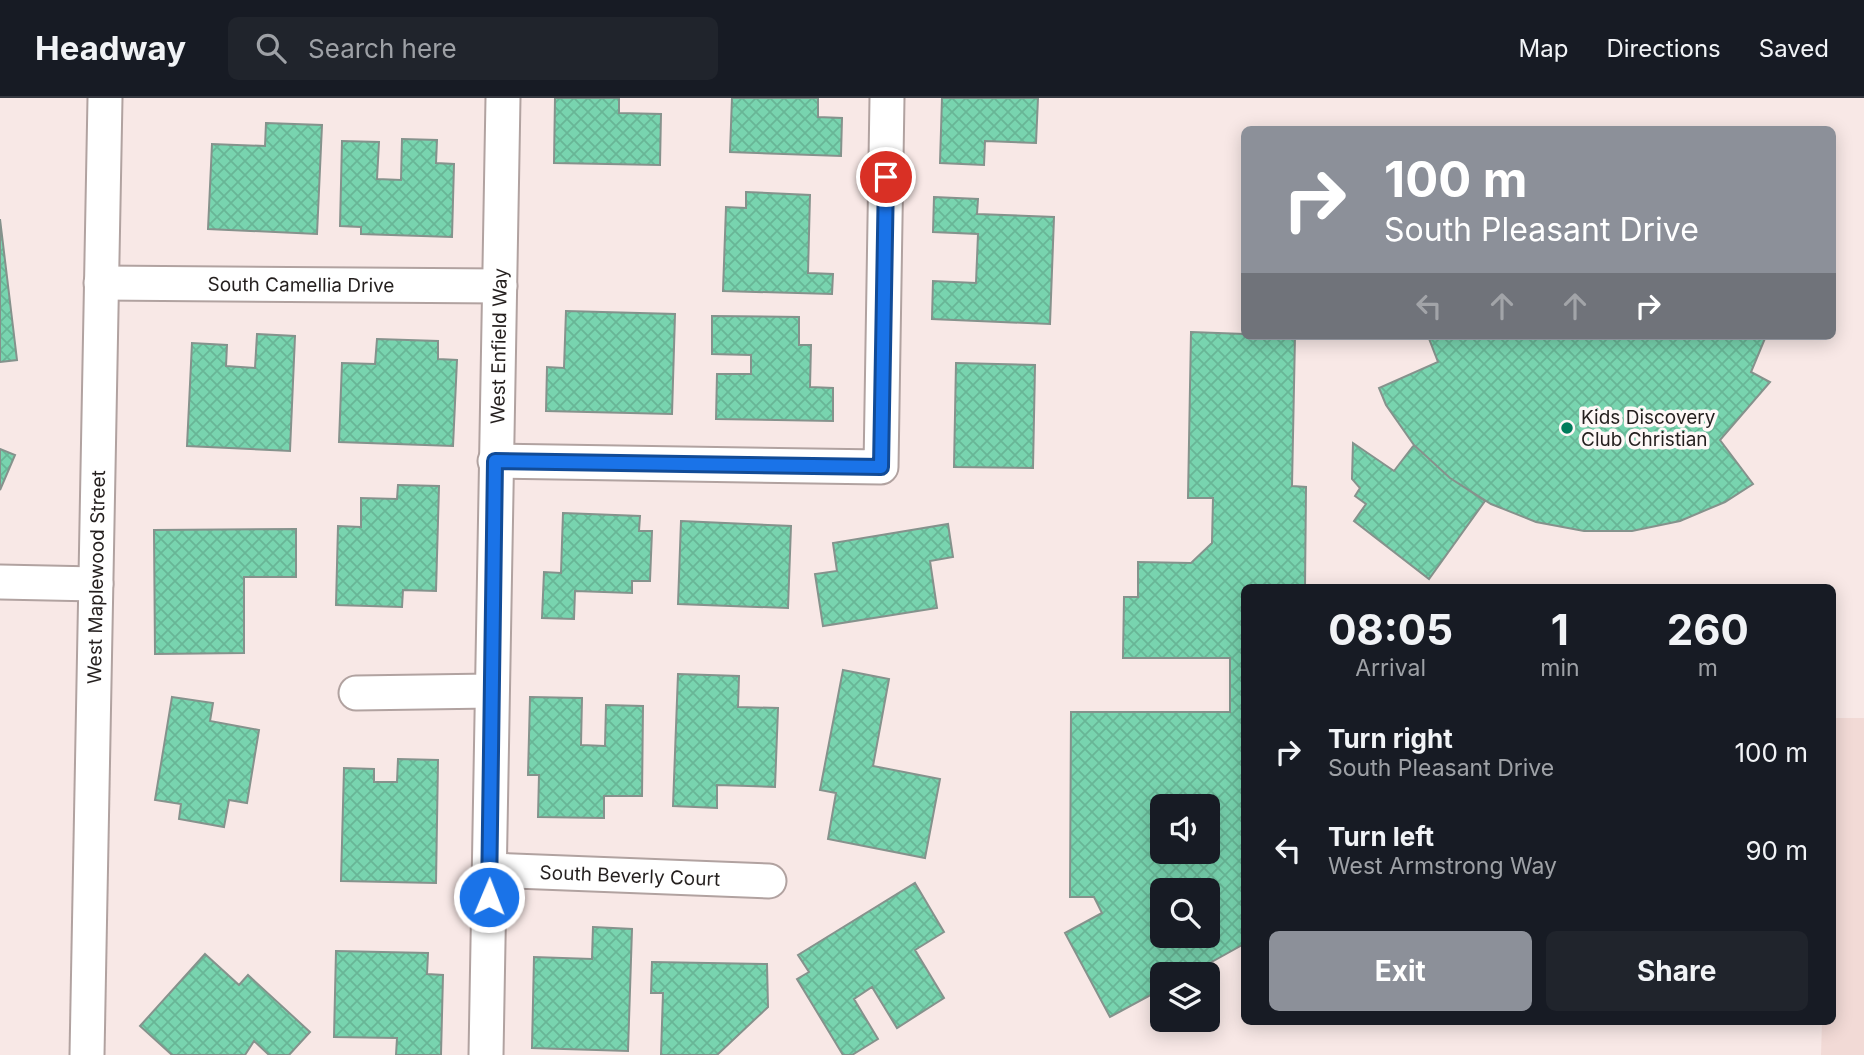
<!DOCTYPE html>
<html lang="en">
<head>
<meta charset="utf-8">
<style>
  body { margin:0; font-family:Inter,sans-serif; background:#20242c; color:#f1f3f6; height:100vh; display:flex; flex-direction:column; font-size:26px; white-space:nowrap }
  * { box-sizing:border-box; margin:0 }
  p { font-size:23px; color:#9ea1a6 }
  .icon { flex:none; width:38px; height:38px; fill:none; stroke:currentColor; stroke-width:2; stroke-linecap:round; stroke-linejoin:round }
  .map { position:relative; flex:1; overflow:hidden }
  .drawer { position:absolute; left:1241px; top:486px; width:595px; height:441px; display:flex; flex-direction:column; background:#171b24; border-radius:10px; box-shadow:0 4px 18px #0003 }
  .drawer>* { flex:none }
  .guide { position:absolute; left:1241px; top:28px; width:595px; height:214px; border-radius:10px; box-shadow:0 4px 18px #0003; background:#8c9099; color:#fff; overflow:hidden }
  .tools { position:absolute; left:1150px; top:696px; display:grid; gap:14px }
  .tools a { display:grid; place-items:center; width:70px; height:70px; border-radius:10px; background:#171b24; box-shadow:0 4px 18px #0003; font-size:35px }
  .pin { position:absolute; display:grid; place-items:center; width:60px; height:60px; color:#fff; margin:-30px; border:4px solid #fff; border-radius:50%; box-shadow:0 2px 7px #0007 }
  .me { position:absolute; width:77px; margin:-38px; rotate:1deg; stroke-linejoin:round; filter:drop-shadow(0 0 5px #0008) }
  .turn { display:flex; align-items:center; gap:24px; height:147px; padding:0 28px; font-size:32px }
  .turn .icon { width:91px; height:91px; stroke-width:2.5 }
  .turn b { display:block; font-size:49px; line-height:60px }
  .lanes { display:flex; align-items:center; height:66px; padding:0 28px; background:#0003; justify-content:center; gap:35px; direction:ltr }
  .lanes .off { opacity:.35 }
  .eta { display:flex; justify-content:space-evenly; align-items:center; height:119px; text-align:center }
  .eta b { font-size:42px; font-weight:700; line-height:49px }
  .button { display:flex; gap:14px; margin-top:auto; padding:14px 28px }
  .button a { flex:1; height:80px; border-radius:10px; background:#8c9099; color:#fff; font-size:28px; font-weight:700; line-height:80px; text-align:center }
  .button a+a { background:#20242c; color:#f1f3f6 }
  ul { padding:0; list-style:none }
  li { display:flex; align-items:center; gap:21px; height:98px; padding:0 28px }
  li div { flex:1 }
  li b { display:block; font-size:26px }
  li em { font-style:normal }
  header { display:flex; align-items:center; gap:42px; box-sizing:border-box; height:98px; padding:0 35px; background:#171b24; border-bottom:2px solid #363941 }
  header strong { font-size:33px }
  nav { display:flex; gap:38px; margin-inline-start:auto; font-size:24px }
  .search { width:490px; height:63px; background:#20242c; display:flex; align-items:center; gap:18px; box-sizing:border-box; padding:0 24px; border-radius:10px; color:#9ea1a6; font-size:26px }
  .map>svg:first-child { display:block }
</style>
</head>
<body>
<header>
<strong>Headway</strong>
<div class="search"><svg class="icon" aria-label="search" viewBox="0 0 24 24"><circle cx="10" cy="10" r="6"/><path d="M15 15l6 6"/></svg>Search here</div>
<nav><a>Map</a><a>Directions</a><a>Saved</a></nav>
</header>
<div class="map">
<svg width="1864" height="957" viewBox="0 0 1864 957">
  <defs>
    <pattern id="building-cross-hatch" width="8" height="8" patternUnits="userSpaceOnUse" patternTransform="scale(1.75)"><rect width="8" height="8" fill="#78d4af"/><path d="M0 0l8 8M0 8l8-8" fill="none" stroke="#68b696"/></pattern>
  </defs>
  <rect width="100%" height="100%" fill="#f8e8e6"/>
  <path fill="#f2dad6" d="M1832,620H1864V957H1821L1822,924H1832Z"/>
  <path fill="url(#building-cross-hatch)" stroke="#85928c" stroke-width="2" fill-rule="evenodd" d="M555,0H619V15L661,16L660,67L554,65Z
    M732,0H818V19L842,20L841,58L730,54Z
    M942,0H1038L1036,45L985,43L984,67L940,65Z
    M266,25L322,27L317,136L208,131L212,46L265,48Z
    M402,41L437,42L436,65L454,66L452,139L361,136V129L340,128L342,43L379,44L377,81L401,82Z
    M746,94L810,97L808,175L833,176L832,196L723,193L726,109L746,110Z
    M934,99L978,101L977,116L1054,119L1050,226L932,221L933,183L976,185L978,136L933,134Z
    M0,121L17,262L0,264Z
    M566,213L675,216L672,316L546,313L547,269L564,270Z
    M712,218L799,219V247H811L810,289L833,290V323L716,321L717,276H751V257L712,256Z
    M1191,234L1295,238L1292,388L1306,389L1305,490H1244V846L1188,877H1162V891L1110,919L1065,835L1102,815L1094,799H1070L1071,614H1230V560H1123L1124,499H1138V464L1191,465L1212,445L1213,400H1188ZM1162,709H1208V754H1162ZM1162,793H1208V838H1162Z
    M257,236L295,238L290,353L187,348L192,245L227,247L226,268L255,270Z
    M1428,238H1766L1751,274L1770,284L1720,342L1753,386L1725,404L1680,423L1632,433H1584L1536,424L1491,406L1450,380L1414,347L1386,307L1379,290L1438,264Z
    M377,241L438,243V261L457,262L453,348L339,344L342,265L375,266Z
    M956,265L1035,267L1033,370L954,369Z
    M1353,345L1394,373L1414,347L1450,380L1485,403L1429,481L1354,423L1366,406L1355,398L1360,390L1352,381Z
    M0,351L15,357L0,392Z
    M398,387L439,388L436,493L403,492L402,509L336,507L338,428L361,429V400L397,401Z
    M563,415L640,418L639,433H652L650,483H632V495L575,493L574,521L542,520L544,474L561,475Z
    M681,423L791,428L788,510L678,506Z
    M948,426L953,459L930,463L937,510L823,528L815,476L837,473L833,445Z
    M296,431V479H244V555L155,556L154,432Z
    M843,572L889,581L873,668L940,681L925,760L828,741L836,695L820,692Z
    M678,576L739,578L738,609L778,610L775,689L717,687V710L673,708Z
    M172,599L213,605L210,623L259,632L247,705L229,702L224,729L179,721L181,706L155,702Z
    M530,599L582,600L581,647L605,648L606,607L643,608L642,698H604V720L538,719L539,677H528Z
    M398,661L438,662L436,785L341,783L344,670L374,671V684H397Z
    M915,785L944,834L915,852L944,900L897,930L872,889L854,901L878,941L852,957H843L797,881L809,874L798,857Z
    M593,829L632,831L628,953L532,950L534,859L592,861Z
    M336,853L428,855L427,876L443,877L441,957H396L397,940L334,939Z
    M205,856L239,887L248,877L310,934L289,957H269L254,943L245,957H172L140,928Z
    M652,864L767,866L768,909L717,957H661L663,895H651Z"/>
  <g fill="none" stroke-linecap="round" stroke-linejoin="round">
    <defs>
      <g id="minor">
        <path id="s1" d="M101,185L500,188"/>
        <path d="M495,363L881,369L887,0"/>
        <path d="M0,484L96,486"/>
        <path d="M356,595L491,593"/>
        <path id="s2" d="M490,772L769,783"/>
        <path id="s3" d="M87,957L105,0"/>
        <path id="s4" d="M486,957L503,0"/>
      </g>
    </defs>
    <use href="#minor" stroke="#b1a2a0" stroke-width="37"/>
    <use href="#minor" stroke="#fff" stroke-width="33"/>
  </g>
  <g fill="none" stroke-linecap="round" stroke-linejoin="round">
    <defs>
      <path id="route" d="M489,799L495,363L881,369L886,79"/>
    </defs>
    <use href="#route" stroke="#114b97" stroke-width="18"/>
    <use href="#route" stroke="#1a73e8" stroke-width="12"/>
  </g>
  <circle fill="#007c5b" stroke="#fef8f7" stroke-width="2.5" cx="1567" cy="330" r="7"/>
  <g text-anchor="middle" stroke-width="7" stroke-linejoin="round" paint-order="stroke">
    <g font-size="19" fill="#241f1e" stroke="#fef8f7">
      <text dy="7" stroke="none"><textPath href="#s1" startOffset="200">South Camellia Drive</textPath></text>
      <text dy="7" stroke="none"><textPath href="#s4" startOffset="709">West Enfield Way</textPath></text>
      <text dy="7" stroke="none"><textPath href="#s3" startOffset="478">West Maplewood Street</textPath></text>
      <text dy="7" stroke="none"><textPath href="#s2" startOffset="140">South Beverly Court</textPath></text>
    </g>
    <g font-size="19" fill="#241f1e" stroke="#fef8f7" text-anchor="start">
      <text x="1581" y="326">Kids Discovery<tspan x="1581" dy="22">Club Christian</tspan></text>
    </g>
  </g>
</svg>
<div class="tools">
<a><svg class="icon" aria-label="sound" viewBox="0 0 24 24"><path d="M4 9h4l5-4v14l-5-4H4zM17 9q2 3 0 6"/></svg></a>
<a><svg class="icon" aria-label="search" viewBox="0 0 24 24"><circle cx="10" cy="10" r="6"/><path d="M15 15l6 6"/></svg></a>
<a><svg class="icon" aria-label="layers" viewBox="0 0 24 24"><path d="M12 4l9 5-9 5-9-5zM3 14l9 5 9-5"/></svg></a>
</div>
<div class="pin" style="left:886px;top:79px;background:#d93025"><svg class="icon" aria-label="arrive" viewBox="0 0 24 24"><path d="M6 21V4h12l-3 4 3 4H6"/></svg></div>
<svg class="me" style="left:489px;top:799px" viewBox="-20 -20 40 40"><circle r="17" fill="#1a73e8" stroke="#fff" stroke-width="3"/><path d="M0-11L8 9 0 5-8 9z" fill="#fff"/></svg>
<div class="guide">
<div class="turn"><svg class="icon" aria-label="right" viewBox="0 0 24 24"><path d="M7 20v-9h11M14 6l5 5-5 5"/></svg><div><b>100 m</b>South Pleasant Drive</div></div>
<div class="lanes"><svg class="icon off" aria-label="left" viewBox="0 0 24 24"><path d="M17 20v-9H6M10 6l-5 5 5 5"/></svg><svg class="icon off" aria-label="ahead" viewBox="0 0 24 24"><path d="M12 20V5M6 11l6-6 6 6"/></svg><svg class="icon off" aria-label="ahead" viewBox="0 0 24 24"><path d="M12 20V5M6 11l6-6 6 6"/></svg><svg class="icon" aria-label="right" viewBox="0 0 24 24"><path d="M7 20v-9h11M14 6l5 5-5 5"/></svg></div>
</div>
<section class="drawer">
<div class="eta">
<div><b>08:05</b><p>Arrival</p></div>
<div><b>1</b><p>min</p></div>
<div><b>260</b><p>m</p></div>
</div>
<ul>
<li><svg class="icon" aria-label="right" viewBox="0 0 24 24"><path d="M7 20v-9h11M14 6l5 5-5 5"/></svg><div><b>Turn right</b><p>South Pleasant Drive</p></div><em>100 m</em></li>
<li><svg class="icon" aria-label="left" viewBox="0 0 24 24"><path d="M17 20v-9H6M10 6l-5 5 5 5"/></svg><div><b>Turn left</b><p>West Armstrong Way</p></div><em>90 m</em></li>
</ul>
<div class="button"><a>Exit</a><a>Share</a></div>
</section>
</div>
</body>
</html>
